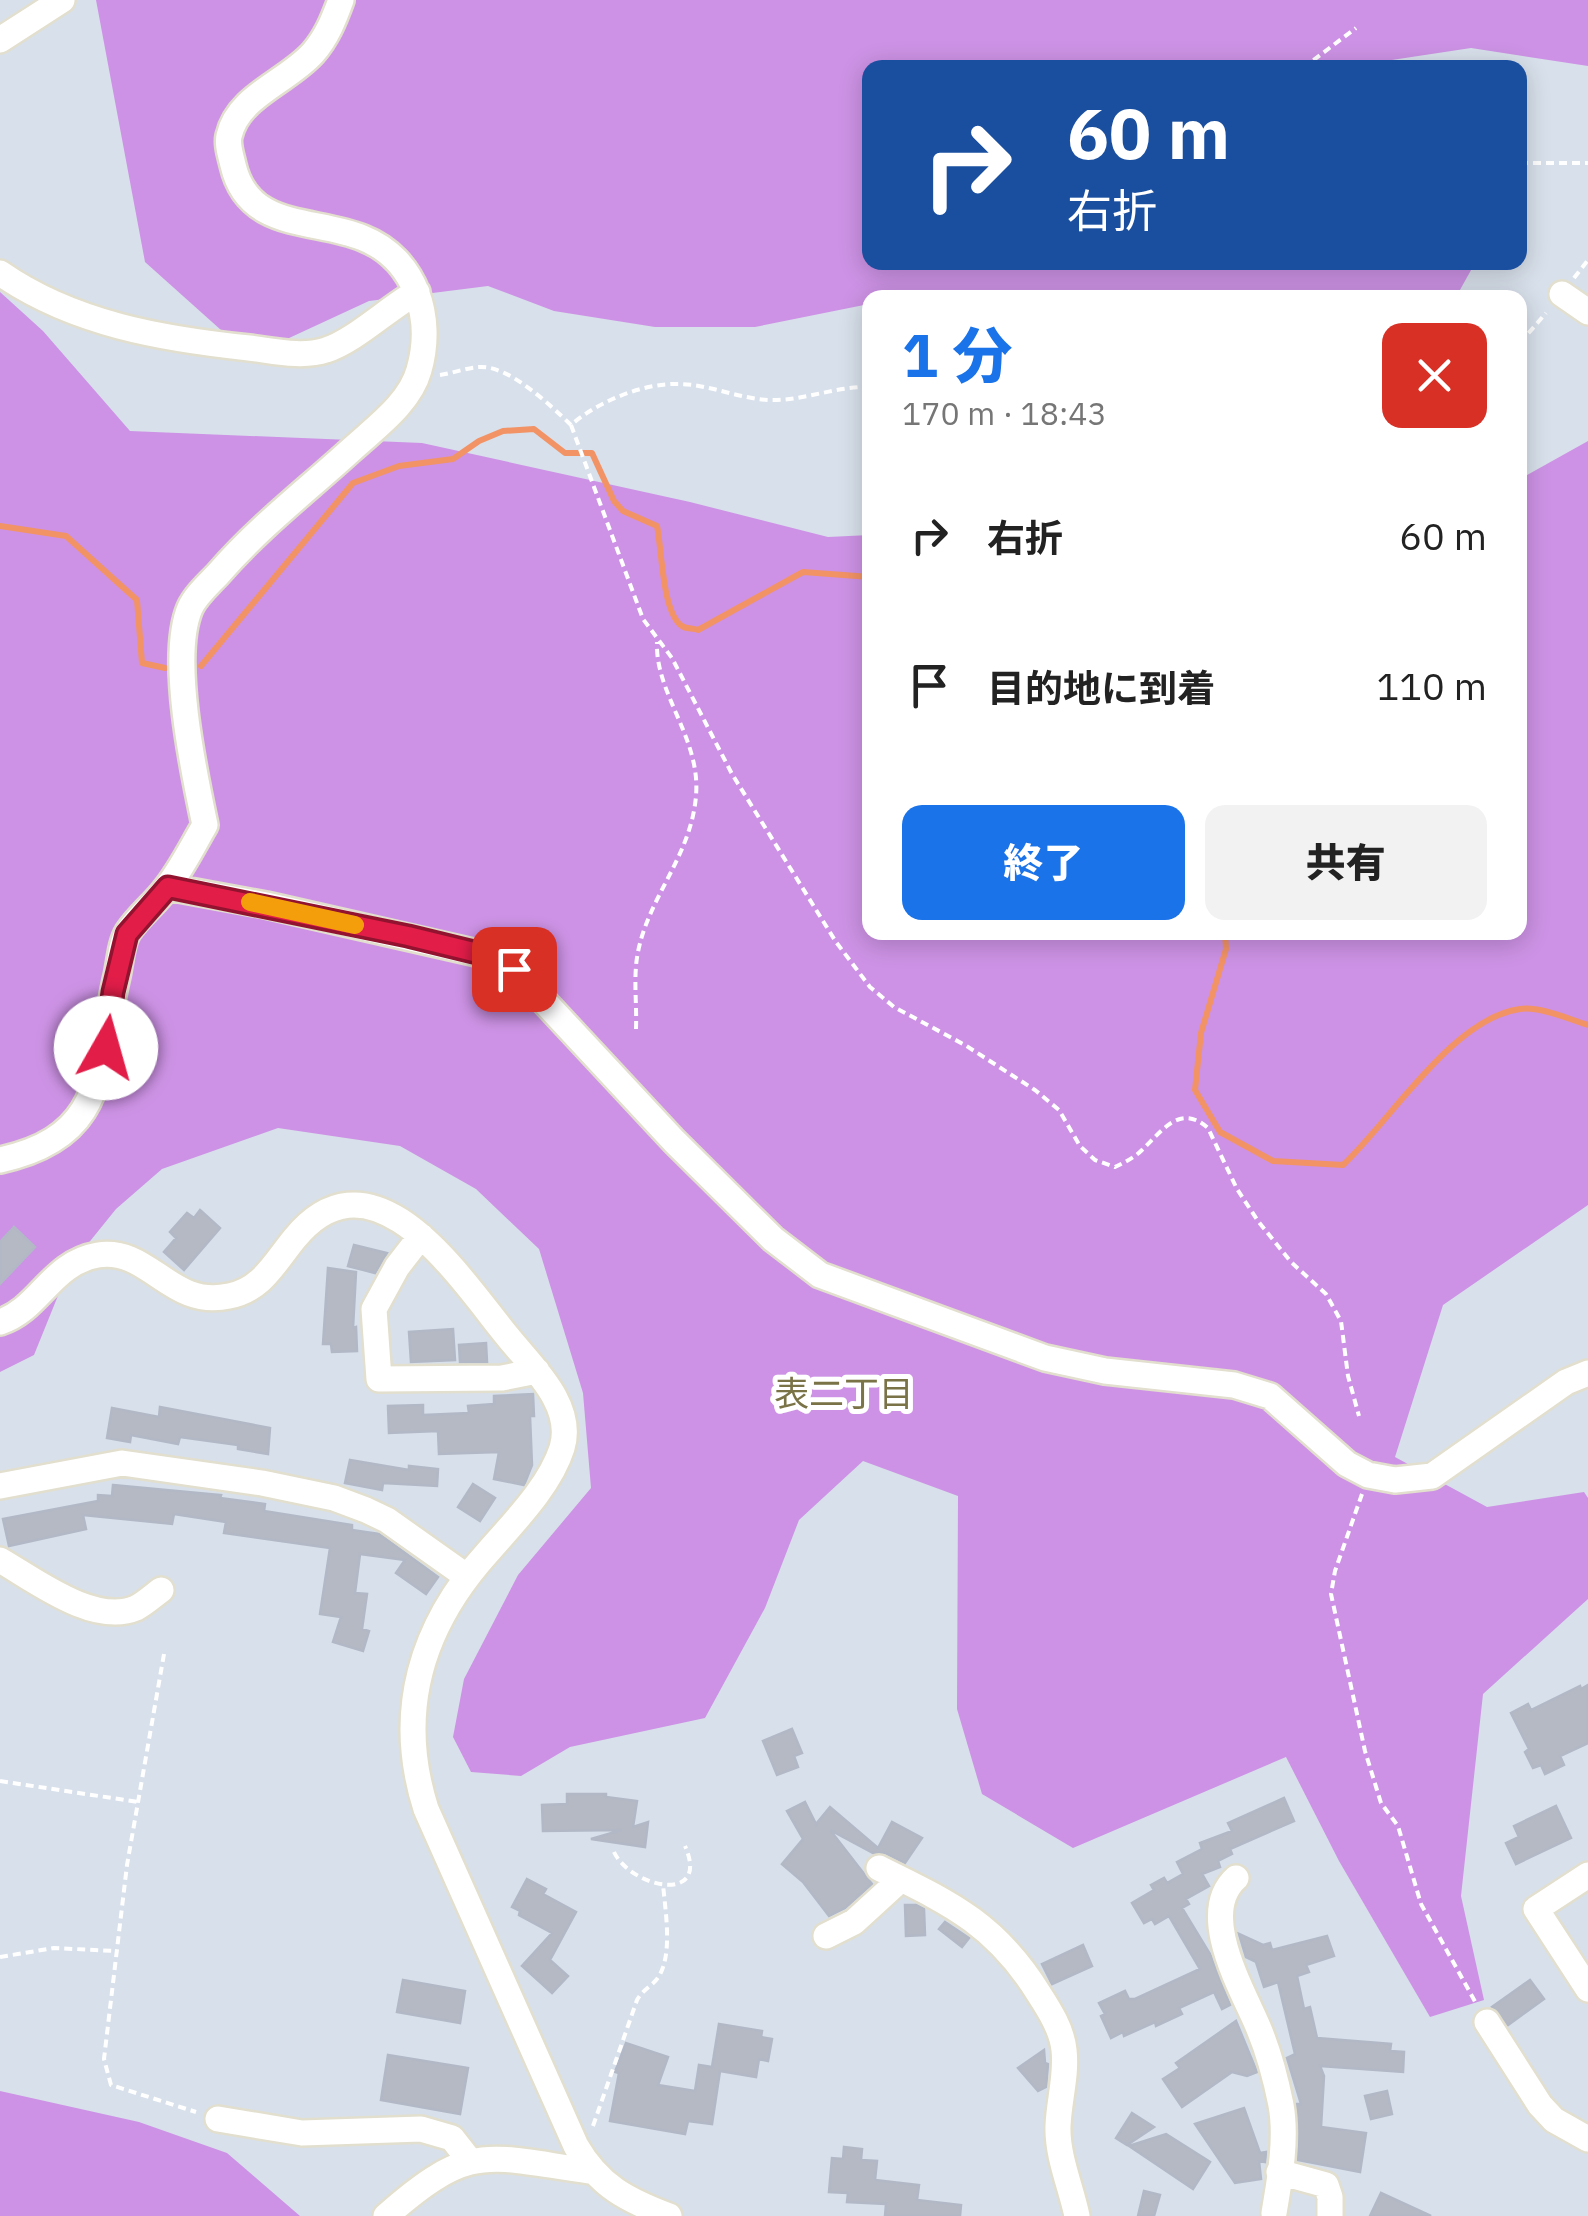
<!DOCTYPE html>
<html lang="ja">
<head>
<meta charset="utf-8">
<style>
  body { margin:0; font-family:"IBM Plex Sans","Noto Sans JP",sans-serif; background:#f2f2f2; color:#222; height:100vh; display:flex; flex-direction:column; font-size:38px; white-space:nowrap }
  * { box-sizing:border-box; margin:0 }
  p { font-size:32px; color:#767676 }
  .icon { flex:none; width:55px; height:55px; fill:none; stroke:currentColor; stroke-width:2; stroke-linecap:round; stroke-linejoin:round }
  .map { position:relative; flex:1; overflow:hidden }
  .details { position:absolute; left:862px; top:290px; width:665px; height:650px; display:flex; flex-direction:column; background:#fff; border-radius:20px; box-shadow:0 5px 25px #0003 }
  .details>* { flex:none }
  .top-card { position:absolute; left:862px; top:60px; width:665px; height:210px; border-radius:20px; box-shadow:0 5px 25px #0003; background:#1a4fa0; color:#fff; overflow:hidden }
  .pin { position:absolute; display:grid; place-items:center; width:85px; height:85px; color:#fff; margin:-42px; border-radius:20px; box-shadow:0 5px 15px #0006 }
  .me { position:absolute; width:110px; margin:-55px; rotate:7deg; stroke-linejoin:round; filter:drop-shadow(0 0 8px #0008) }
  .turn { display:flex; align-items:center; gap:35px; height:210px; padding:0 40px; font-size:45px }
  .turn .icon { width:130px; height:130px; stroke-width:2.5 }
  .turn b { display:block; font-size:70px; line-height:85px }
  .round { display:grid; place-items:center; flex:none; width:105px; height:105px; border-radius:20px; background:#f2f2f2 }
  .summary { display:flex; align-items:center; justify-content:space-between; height:170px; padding:0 40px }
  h1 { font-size:60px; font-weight:800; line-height:75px; color:#1a73e8 }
  .action { display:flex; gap:20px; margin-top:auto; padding:20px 40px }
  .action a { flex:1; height:115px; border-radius:20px; background:#1a73e8; color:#fff; font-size:40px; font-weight:800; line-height:115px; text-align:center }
  .action a+a { background:#f2f2f2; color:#222 }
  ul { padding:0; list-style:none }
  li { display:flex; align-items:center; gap:30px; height:150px; padding:0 40px }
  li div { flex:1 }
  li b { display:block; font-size:38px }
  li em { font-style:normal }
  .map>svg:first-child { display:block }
</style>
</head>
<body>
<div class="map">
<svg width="1588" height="2216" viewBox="0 0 1588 2216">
  <rect width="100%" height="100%" fill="#d8e0eb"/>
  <path fill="#cd92e5" d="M96,0H1588V66L1471,48L1339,68H870V262L1475,263L1456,297L870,298V309L864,305L755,327H655L554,311L488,286L369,301L250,356L145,262Z
    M0,292L43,331L130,431L422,443L690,502L828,537L870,535V932H1520V479L1588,441V1205L1443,1305L1395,1457L1487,1507L1584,1492L1588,1498V1599L1483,1694L1461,1896L1484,2000L1430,2017L1339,1861L1286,1757L1073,1848L982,1794L957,1709L958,1496L863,1461L799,1520L765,1608L705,1718L570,1747L521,1776L471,1772L453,1737L464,1679L518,1575L591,1488L583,1393L539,1249L476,1189L400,1146L278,1128L162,1169L116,1209L70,1266L34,1355L0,1372Z
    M0,2091L139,2122L227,2153L300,2216H0Z"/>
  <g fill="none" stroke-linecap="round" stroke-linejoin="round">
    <path stroke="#f29366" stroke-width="6" d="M0,526L66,536L137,600L142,663L165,668
      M201,666L353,483L399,466L453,459L479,441L503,431L534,429L565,453H592L614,501L623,511L657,526C662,549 662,613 682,626C686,629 692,628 698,630L803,572L870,577
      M1225,932L1226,949L1201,1033L1195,1090L1220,1132L1273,1161L1343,1165C1391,1120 1453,1018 1520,1009C1540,1006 1568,1019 1588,1025"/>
  </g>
  <path fill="#b5b9c3" stroke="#b2b8c6" stroke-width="2.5" d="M200,1210L220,1228L184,1270L164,1252L176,1238L170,1232L187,1213L194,1218Z
    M14,1227L35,1247L0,1284V1242Z
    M354,1245L387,1253L375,1273L348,1266Z
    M328,1268L356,1272L353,1328L356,1327L357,1351L332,1352L331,1344H323Z
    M453,1329L455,1360L411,1362L409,1332Z
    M486,1343L487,1362H460L459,1345Z
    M533,1394L534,1416H530L532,1465L524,1485L494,1479L499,1452L439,1454L438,1431L389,1433L388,1406L423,1405V1415L469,1413L468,1406L494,1404V1396Z
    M160,1407L270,1428L268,1454L238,1449V1445L180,1437L178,1444L131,1435L130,1442L107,1438L112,1408L159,1417Z
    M350,1460L409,1470V1466L438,1469L437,1486L383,1483L382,1490L345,1483Z
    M473,1484L495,1498L480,1521L458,1507Z
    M113,1485L221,1495L220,1498L265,1504L264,1511L352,1525V1530L379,1534L438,1577L426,1594L396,1573L405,1560L360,1554L355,1593L367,1594L362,1629L369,1631L363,1651L333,1642L341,1617L320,1614L330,1548L224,1533L226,1522L174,1514L172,1524L83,1515L86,1529L9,1546L3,1519L98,1501V1495L112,1496Z
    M1588,1685V1743L1560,1756L1564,1765L1545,1774L1541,1765L1533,1768L1525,1752L1529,1749L1511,1713L1528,1704L1531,1710L1580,1686L1581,1689Z
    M792,1729L802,1753L794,1756L798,1767L777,1775L763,1741Z
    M567,1794H606V1797L637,1801L633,1827L648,1822L645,1847L591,1839L622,1830L543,1831L542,1805L567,1804Z
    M1284,1798L1294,1821L1230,1849L1232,1854L1218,1861L1220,1867L1202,1874L1209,1886L1186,1899L1189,1904L1182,1908L1210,1954L1230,2005L1222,2009L1214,1992L1179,2008L1182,2014L1156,2026L1155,2022L1124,2036L1123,2032L1111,2038L1101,2016L1105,2014L1099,2003L1125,1991L1129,1999H1135L1200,1969L1169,1916L1155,1924L1152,1919L1144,1923L1132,1903L1154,1890L1151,1885L1164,1878L1167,1883L1183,1874L1177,1862L1202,1849L1200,1843L1232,1831L1228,1823Z
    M805,1802L816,1824L830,1807L878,1848L892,1822L922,1838L905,1863L885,1853H873L830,1830L872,1884L845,1908L829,1916L803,1882L782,1864L803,1839L787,1811Z
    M1556,1806L1571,1838L1516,1864L1506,1843L1519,1837L1514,1826Z
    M527,1879L546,1889L543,1894L576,1912L550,1960L568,1976L552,1993L522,1966L552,1933L519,1915L520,1911L512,1907Z
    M905,1905H916L924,1909L925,1935L906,1936Z
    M945,1922L969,1938L962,1947L939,1929Z
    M1239,1934L1263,1945L1270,1943L1272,1950L1327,1936L1334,1956L1306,1965L1309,1972L1297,1976L1304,2009L1310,2007L1317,2038L1391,2044L1390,2051L1404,2052L1403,2072L1320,2066L1324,2076L1321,2127L1366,2133L1360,2172L1298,2160L1297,2104H1301L1287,2058L1295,2054L1278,1982L1264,1987L1256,1962L1246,1957Z
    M1083,1945L1092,1966L1052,1984L1042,1964Z
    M403,1980L465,1991L460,2023L397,2012Z
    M1530,1980L1544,1999L1508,2025L1492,2007Z
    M1236,2021L1257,2072L1247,2076L1232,2072L1182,2107L1163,2079L1180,2068L1176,2063Z
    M719,2024L762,2031L761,2037L772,2039L768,2061L759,2059L756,2077L720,2071L712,2124L688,2121L685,2134L610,2121L619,2073L615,2072L626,2043L668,2057L658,2085L695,2091L699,2065L712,2067Z
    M1044,2050L1045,2063L1048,2064L1046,2087L1038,2091L1018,2068Z
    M388,2055L468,2068L460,2114L381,2100Z
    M1387,2091L1392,2114L1371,2119L1365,2096Z
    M1244,2108L1260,2153L1266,2152L1265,2162L1259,2161L1261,2179L1235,2183L1195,2124Z
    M1132,2113L1154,2127L1127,2145L1116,2138Z
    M1166,2134L1210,2162L1193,2189L1129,2146Z
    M844,2147L862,2149L861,2160L877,2161L875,2180L919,2185L917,2200L961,2205L960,2216H885L886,2204L847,2202L848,2193L829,2192L832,2158L843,2159Z
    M1144,2191L1160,2195L1154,2216H1138Z
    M1381,2193L1431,2216H1370Z"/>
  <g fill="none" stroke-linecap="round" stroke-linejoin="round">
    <defs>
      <path id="minor" d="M0,40L62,0
        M0,273C73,324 163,339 249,348C274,351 302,358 326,350C353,342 390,307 417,292
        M1562,294L1588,312
        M168,887L266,905L490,956L514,969L674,1141L773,1239L820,1275L1045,1358L1105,1371L1234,1385L1270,1396L1347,1464L1368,1475L1395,1480L1432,1476L1566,1382L1588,1373
        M0,1160C111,1136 96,1065 117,976C120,963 121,943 128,932C138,917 153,905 164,891C180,872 192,847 205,825C194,773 169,657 190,608C196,595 209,584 219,573C259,527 306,491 351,450C376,427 410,403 419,370C434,318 416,259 363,238C315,218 248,231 233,165C231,156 227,145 229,136C238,96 287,82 313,53C327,37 334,19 341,0
        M421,1236L397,1267L374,1309L379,1379L502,1378L537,1371
        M0,1322C40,1309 51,1263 98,1255C150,1247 170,1309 229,1296C262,1290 275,1262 295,1238C374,1142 461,1280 508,1337C532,1367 575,1405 562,1448C550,1486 514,1522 488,1552C421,1626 395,1712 426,1809L576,2146C599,2186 627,2200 669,2216
        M0,1486L122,1463L262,1483L334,1498L366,1510L387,1520L466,1576
        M0,1560C35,1580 94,1626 136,1608C144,1604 153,1596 161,1590
        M879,1868C950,1903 996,1924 1039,1994C1050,2011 1062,2030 1064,2050C1067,2075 1059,2100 1058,2126C1057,2156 1071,2187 1077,2216
        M1588,1875L1536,1909L1588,1989
        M1236,1878C1196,1914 1244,1992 1259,2029C1269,2053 1276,2080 1281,2105C1287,2139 1280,2178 1274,2213
        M826,1936L854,1922L901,1879
        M1487,2022L1540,2105L1554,2120L1588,2139
        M218,2119L302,2133L421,2129L452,2138L470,2161
        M1279,2172L1326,2185L1330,2197V2216
        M386,2216C471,2141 486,2157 590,2171"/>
    </defs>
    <use href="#minor" stroke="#e2dfce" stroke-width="30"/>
    <path stroke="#fff" stroke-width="4" stroke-dasharray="8 5" stroke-linecap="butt" d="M1303,68L1356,28
      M1520,163H1588
      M1574,278L1588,260
      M1520,343L1546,313
      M440,375C453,373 466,368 479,367C509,365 550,405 571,425C597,402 643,383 678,384C709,384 739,399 770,400C803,401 836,386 870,387
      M571,425L643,619L672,658L732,774L836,942L870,987L894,1007L965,1045L1035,1090L1059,1110L1080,1146L1095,1160L1115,1167C1125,1162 1134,1158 1142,1150C1162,1131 1180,1103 1208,1128L1237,1189L1258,1221L1291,1262L1326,1294L1341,1321L1348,1376L1359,1416
      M636,1029C637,1004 633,976 638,952C649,896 691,856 696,796C701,738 655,694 657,642
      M1362,1494L1335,1571L1331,1594L1365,1751L1381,1803L1398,1826L1421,1904L1477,2005
      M164,1654L127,1865L104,2059L111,2085L196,2112
      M0,1781L138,1802
      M614,1852C631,1888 711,1905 685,1846
      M0,1957L54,1948L116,1951
      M593,2126L637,2000C643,1989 654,1985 659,1976C673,1953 665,1909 663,1884"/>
    <use href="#minor" stroke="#fff" stroke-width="25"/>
  </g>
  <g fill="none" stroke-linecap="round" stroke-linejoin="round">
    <defs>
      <path id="route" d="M106,1048L113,992L127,934L168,887L408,936L490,956L514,969"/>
    </defs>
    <use href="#route" stroke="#92132f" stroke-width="25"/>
    <use href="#route" stroke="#e11d48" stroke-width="18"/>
    <path stroke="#f59e0b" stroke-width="18" d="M250,902L355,925"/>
  </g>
  <g text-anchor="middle" stroke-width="10" stroke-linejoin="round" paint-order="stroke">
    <g font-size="35" fill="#7a7347" stroke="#fff">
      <text x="844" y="1406">表二丁目</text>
    </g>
  </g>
</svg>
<div class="pin" style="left:514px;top:969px;background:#d93025"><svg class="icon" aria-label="arrive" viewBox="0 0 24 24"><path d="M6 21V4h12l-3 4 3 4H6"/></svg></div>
<svg class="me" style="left:106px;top:1048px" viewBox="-20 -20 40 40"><circle r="19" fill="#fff"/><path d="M0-13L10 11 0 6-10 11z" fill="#e11d48"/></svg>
<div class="top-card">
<div class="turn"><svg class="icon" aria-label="right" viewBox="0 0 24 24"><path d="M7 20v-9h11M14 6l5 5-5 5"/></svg><div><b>60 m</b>右折</div></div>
</div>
<section class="details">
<div class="summary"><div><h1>1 分</h1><p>170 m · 18:43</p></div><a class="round" style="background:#d93025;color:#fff"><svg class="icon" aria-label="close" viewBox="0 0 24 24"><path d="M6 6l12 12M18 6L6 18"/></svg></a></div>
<ul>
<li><svg class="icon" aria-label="right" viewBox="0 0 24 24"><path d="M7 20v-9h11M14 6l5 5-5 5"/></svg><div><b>右折</b></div><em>60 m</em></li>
<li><svg class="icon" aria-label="arrive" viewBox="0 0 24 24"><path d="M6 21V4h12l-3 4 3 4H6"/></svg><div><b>目的地に到着</b></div><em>110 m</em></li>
</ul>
<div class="action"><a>終了</a><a>共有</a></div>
</section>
</div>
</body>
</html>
